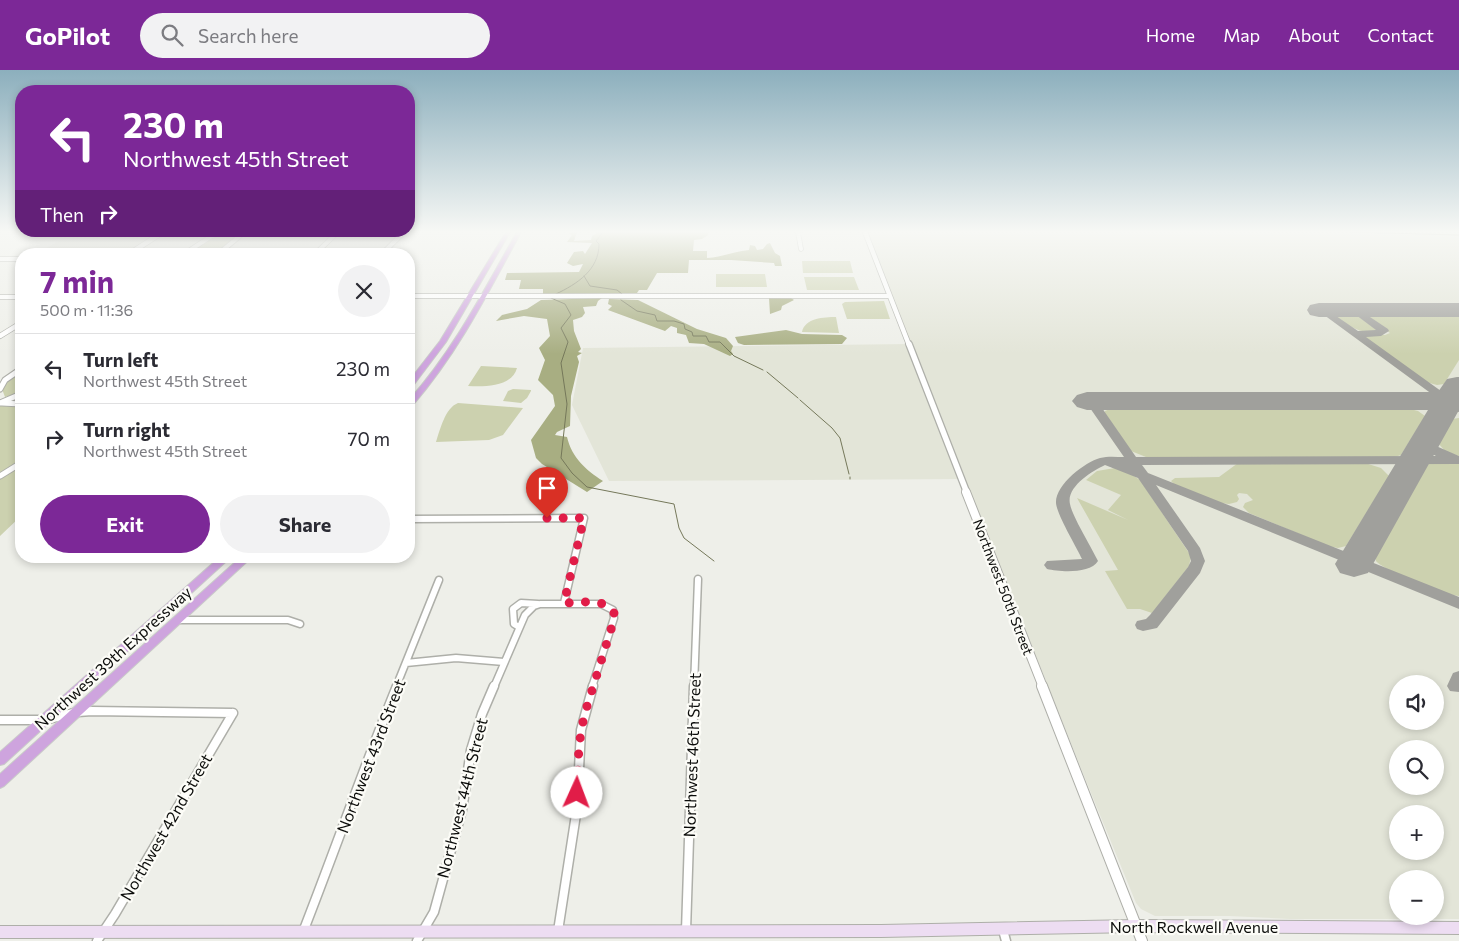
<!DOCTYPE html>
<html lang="en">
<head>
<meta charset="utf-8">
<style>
  body { margin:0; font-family:Commissioner,sans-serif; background:#f2f2f3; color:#2b2b33; height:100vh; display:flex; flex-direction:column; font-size:19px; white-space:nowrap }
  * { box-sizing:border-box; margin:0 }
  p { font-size:16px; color:#7c7c81 }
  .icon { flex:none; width:28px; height:28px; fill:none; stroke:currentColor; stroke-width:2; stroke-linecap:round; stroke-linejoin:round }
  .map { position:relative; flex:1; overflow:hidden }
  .panel { position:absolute; left:15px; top:178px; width:400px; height:315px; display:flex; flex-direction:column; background:#fff; border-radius:20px; box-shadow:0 2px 8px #0003 }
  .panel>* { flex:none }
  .top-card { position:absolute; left:15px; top:15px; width:400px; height:152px; border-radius:20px; box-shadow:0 2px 8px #0003; background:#7c2897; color:#fff; overflow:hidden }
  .fabs { position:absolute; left:1389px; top:605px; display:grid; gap:10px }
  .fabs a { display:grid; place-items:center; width:55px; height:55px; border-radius:50%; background:#fff; box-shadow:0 2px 8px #0003; font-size:25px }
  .pin { position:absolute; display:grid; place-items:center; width:42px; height:42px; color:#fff; margin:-51px -21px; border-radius:50% 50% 50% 0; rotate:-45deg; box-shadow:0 0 5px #0007 }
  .pin .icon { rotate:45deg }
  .me { position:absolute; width:55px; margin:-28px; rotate:2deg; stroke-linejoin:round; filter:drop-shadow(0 0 4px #0008) }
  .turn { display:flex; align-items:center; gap:18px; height:105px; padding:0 25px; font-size:22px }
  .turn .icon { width:65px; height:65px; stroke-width:2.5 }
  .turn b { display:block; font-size:35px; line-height:42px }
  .then { display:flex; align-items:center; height:48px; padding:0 25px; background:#0003; gap:10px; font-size:19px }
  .round { display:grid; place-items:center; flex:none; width:52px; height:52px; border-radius:26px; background:#f2f2f3 }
  .summary { display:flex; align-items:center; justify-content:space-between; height:85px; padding:0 25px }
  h1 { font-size:30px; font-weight:700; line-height:38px; color:#7c2897 }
  .action { display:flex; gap:10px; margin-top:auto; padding:10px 25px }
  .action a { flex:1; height:58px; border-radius:30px; background:#7c2897; color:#fff; font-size:20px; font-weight:700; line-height:58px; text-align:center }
  .action a+a { background:#f2f2f3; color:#2b2b33 }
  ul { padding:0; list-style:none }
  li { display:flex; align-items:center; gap:15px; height:70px; padding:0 25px; border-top:1px solid #e1e1e2 }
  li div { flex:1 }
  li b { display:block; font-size:19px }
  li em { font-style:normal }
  header { display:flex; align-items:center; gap:30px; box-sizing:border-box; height:70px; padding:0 25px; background:#7c2897; color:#fff }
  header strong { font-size:24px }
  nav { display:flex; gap:28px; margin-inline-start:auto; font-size:18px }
  .search { width:350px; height:45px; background:#f2f2f3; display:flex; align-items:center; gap:12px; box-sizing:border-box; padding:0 18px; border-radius:28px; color:#7c7c81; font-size:19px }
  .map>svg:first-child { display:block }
</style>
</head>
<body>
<header>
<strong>GoPilot</strong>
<div class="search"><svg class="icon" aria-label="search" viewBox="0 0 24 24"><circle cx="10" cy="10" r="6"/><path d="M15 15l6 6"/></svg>Search here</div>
<nav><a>Home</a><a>Map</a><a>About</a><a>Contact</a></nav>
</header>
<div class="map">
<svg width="1459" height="871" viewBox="0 0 1459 871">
  <rect width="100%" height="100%" fill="#eeefe9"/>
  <path fill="#e3e5d8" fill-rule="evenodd" d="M868,162H1459V849H1290L1229,846H1155L1141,839L1136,833L1082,701L965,409L609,411L572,335L583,278L910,274ZM1398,614H1435V651H1398ZM1398,679H1435V716H1398ZM1398,744H1435V781H1398ZM1398,809H1435V846H1398Z
    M59,171H146L126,184H36Z"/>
  <path fill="#ccd1af" d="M224,162H237L238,165L216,184H186Z
    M802,191H850L853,203H803Z
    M716,204H765L767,217H716Z
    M804,207H854L859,220H807Z
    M884,231L890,249H847L842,234L845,232Z
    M1336,243H1354L1378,261C1359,265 1348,255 1334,245Z
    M1368,243H1459V290L1444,314L1437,315L1426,312L1362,265H1385L1390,263L1368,246Z
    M836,247L839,263L802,262C805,248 824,247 836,247Z
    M481,296L517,298C512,317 484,317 468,316Z
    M21,301V323L5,327L2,319L7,312Z
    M513,319L531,320V321L527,328L521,333L503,331L508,321Z
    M458,333L523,338L503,365L489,370L436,372C440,360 445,338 458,333Z
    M0,334H21V446L0,466Z
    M1110,339H1410L1418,341L1425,346L1401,385L1395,387H1146L1131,381L1105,343V341Z
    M1459,348V386L1445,381L1438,373L1452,349Z
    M1238,393H1365L1381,398L1389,406L1346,476L1338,478L1328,476L1249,443L1243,437L1245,433L1253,430L1247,424L1239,423L1237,425L1239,429L1237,432L1229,434L1220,433L1175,415L1171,411L1175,408L1219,407Z
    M1430,393H1459V526C1445,525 1384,501 1376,491L1375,487L1426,395Z
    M1115,398L1128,402L1140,410L1191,486L1189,496L1152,543L1140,539H1127L1105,501L1118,500L1077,428L1128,450L1108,440L1121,425L1086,410L1097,401Z"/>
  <path fill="#a8ae82" d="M571,162H577L574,171L591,170L592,166L599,162H708V165L702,169L694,170L693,181H707V188C723,187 735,181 749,180L750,175L755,176L757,180L763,179L767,174L770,173L775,183L780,186L782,196H775L774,193L731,190H689L688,203H657L647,220H639L637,223L543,224V219H519L521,210H505L507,203L579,202L583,194L573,196L567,193L574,182L583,181L585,184L592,173L567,172L572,165L569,164Z
    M602,228L598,231L596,236L583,237L585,243L582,247L573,250L574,261L581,279L578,282L582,283L577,286L579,292L571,326L570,356L557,362L555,365L567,367C572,388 586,400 603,411L587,422L542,394L536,388L531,370L555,336L553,325L538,310L545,290L539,278L550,266L547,249L524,246L496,251L502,245L527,239L541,230Z
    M769,228H791L794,230L782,236L781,240L770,244Z
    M609,229L638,230L697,259L726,268L733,276L731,281L733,284L730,286L704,274L689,273L686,265L677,263V258L671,256L665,261L608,240L612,236L608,234Z
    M786,260L802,264L842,265L847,268L842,274L744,275L738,273L735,267Z"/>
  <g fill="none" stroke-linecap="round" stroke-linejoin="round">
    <path stroke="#75785a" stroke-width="1" d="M1350,162L1459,165
      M584,206L590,216L617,220L622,224
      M556,224C577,214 599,200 599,174L596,171L603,162
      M551,228L565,234L571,245L561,258L568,272L561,293L567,334L561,388L572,403L587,417L674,434L679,458L684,468L714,491
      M621,230L637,241L655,245L657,251H674L684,254L685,259L692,262L693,266H706L709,272H720L734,286L763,300
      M767,302L798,328
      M800,330L832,358L840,368L849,404
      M850,407V409"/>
    <path fill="#a0a09c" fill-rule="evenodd" d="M1323,237L1358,261L1376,260L1352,242L1350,240L1355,237L1388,259L1389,261L1381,266L1366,267L1459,334V342L1455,341L1320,242L1318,240Z
      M1112,328L1116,329L1118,331L1116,333L1103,336L1102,338L1136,387L1436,386L1427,381L1421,373L1422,366H1430L1436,376L1459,386V394L1142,395L1148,403L1459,527V539L1156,415L1200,478L1205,491L1200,503L1157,558L1143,561L1137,559L1135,555L1137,551L1146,549L1150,545L1188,497L1191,491L1188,481L1138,408L1105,395C1092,401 1066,417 1070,434C1072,446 1092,478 1098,491C1090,504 1060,502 1047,499L1044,495L1047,491L1082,489C1076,476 1057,445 1056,433C1055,415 1085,392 1100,388C1108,386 1116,387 1124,387L1090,338L1094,331Z
      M1459,601V622L1450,621L1447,616L1453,603Z"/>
    <path fill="#a0a09c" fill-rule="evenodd" d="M1319,233H1459V247H1319L1310,245L1307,240L1310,235Z
      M1457,307H1459V340L1368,503L1354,507L1340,503L1335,494L1428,340H1087L1077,337L1072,331L1077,325L1087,322H1438L1447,309Z"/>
    <defs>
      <path id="minor-far3" d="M798,162L801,179
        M184,184L210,167L222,162
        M218,184L240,166L239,162
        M315,184L338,162
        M382,184L404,162
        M0,189H21
        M409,226H889
        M0,227H21"/>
      <path id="minor-far2" d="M0,319L5,310L21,299
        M0,333L21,324
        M2,333L21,334
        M0,406L21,393"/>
      <path id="minor-far1" d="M409,449L584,448L564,533
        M179,550H288L300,554
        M519,557L514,554L513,539L521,533L538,534
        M406,593L456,588L504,592
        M396,617L439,510
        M494,617L525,545L534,536L540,534H601L613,540L614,548L592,617
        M694,617L698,509"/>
      <path id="minor" d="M0,650H44L78,642L92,641L233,643
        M1003,860L1006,871
        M558,861L577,738L581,660L593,616
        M686,861L694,616
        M303,862C335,780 364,697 397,616
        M97,871L115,844L233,643
        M417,871L434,842L462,740L471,680L482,644L494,616"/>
      <path id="tertiary-far3" d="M865,162L909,275
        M129,184L163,162
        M0,266L21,253"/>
      <path id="tertiary-far2" d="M909,274L967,423"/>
      <path id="tertiary-far1" d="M966,422L1043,617"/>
      <path id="tertiary" d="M1042,616L1142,871"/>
      <path id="secondary" d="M1137,850L1459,852V864L1137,862L881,867L0,868V856L881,855Z"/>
      <path id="trunk" d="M506,162H510L446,272L412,317H409V311L440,271Z
        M517,162H521C488,223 458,283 412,336H409V330C454,280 484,220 517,162Z
        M221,486H232L4,694L0,695V682Z
        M242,486H253L4,716L0,718V704Z"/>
    </defs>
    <use href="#minor-far3" stroke="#aeafa9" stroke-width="5.5"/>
    <use href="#minor-far2" stroke="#aeafa9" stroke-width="7"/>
    <use href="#minor-far1" stroke="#aeafa9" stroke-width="9"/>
    <use href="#minor" stroke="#aeafa9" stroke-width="11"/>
    <use href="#tertiary-far3" stroke="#aeafa9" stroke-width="6"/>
    <use href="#tertiary-far2" stroke="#aeafa9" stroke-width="8"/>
    <use href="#tertiary-far1" stroke="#aeafa9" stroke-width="10"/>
    <use href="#tertiary" stroke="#aeafa9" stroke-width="12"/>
    <use href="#secondary" stroke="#aeafa9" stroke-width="2"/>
    <use href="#trunk" stroke="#c9cac9" stroke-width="2"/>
    <use href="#minor-far3" stroke="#fff" stroke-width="4"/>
    <use href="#minor-far2" stroke="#fff" stroke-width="5"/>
    <use href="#minor-far1" stroke="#fff" stroke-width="6"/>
    <use href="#minor" stroke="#fff" stroke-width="8"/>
    <use href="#tertiary-far3" stroke="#fff" stroke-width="4.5"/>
    <use href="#tertiary-far2" stroke="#fff" stroke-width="5.5"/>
    <use href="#tertiary-far1" stroke="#fff" stroke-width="8"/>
    <use href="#tertiary" stroke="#fff" stroke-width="10"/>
    <use href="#secondary" fill="#edddf2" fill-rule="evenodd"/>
    <use href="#trunk" fill="#cea4de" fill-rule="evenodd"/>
  </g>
  <linearGradient id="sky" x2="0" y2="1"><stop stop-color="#8cafbd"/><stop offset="0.57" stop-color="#f7f8f5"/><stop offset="1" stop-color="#f7f8f5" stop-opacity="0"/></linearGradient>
  <rect width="1459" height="284" fill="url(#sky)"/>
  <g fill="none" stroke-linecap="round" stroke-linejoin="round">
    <path stroke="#e11d48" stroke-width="9" stroke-dasharray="0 16.2" d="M547,448H584L564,533C579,533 606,527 614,543L613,553L584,646L579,675L577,723"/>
  </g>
  <g text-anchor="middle" stroke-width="4.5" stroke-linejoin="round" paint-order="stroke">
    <g font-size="14" fill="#0b0c0a" stroke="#fcfcf7">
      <text transform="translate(1003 517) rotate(69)" y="5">Northwest 50th Street</text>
    </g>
    <g font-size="16" fill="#0b0c0a" stroke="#fcfcf7">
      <text transform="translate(113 588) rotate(-42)" y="6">Northwest 39th Expressway</text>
      <text transform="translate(692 685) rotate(-88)" y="6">Northwest 46th Street</text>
      <text transform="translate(371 686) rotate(-69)" y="6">Northwest 43rd Street</text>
      <text transform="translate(462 728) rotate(-76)" y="6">Northwest 44th Street</text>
      <text transform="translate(166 757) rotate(-60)" y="6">Northwest 42nd Street</text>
      <text x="1194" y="863">North Rockwell Avenue</text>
    </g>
  </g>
</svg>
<div class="fabs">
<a><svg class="icon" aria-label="sound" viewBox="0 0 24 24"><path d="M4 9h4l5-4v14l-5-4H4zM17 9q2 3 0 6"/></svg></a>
<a><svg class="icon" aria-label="search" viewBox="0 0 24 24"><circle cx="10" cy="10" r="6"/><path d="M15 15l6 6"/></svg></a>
<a>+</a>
<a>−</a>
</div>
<div class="pin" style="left:547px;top:448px;background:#d93025"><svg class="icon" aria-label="arrive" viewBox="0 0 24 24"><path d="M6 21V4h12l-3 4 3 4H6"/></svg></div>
<svg class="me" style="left:577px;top:723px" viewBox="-20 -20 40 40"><circle r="19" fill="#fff"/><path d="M0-13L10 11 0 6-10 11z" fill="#e11d48"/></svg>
<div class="top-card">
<div class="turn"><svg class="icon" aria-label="left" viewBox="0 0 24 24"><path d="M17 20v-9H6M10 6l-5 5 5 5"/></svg><div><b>230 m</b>Northwest 45th Street</div></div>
<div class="then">Then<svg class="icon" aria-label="right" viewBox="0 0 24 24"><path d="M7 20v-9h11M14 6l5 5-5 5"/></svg></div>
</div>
<section class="panel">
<div class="summary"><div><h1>7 min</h1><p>500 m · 11:36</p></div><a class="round"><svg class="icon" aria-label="close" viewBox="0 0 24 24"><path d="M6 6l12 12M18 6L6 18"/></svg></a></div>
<ul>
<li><svg class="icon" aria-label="left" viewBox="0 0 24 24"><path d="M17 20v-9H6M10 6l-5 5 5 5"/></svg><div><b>Turn left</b><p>Northwest 45th Street</p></div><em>230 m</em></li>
<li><svg class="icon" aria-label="right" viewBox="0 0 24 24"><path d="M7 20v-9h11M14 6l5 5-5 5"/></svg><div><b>Turn right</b><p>Northwest 45th Street</p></div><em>70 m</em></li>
</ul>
<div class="action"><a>Exit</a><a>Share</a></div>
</section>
</div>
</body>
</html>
